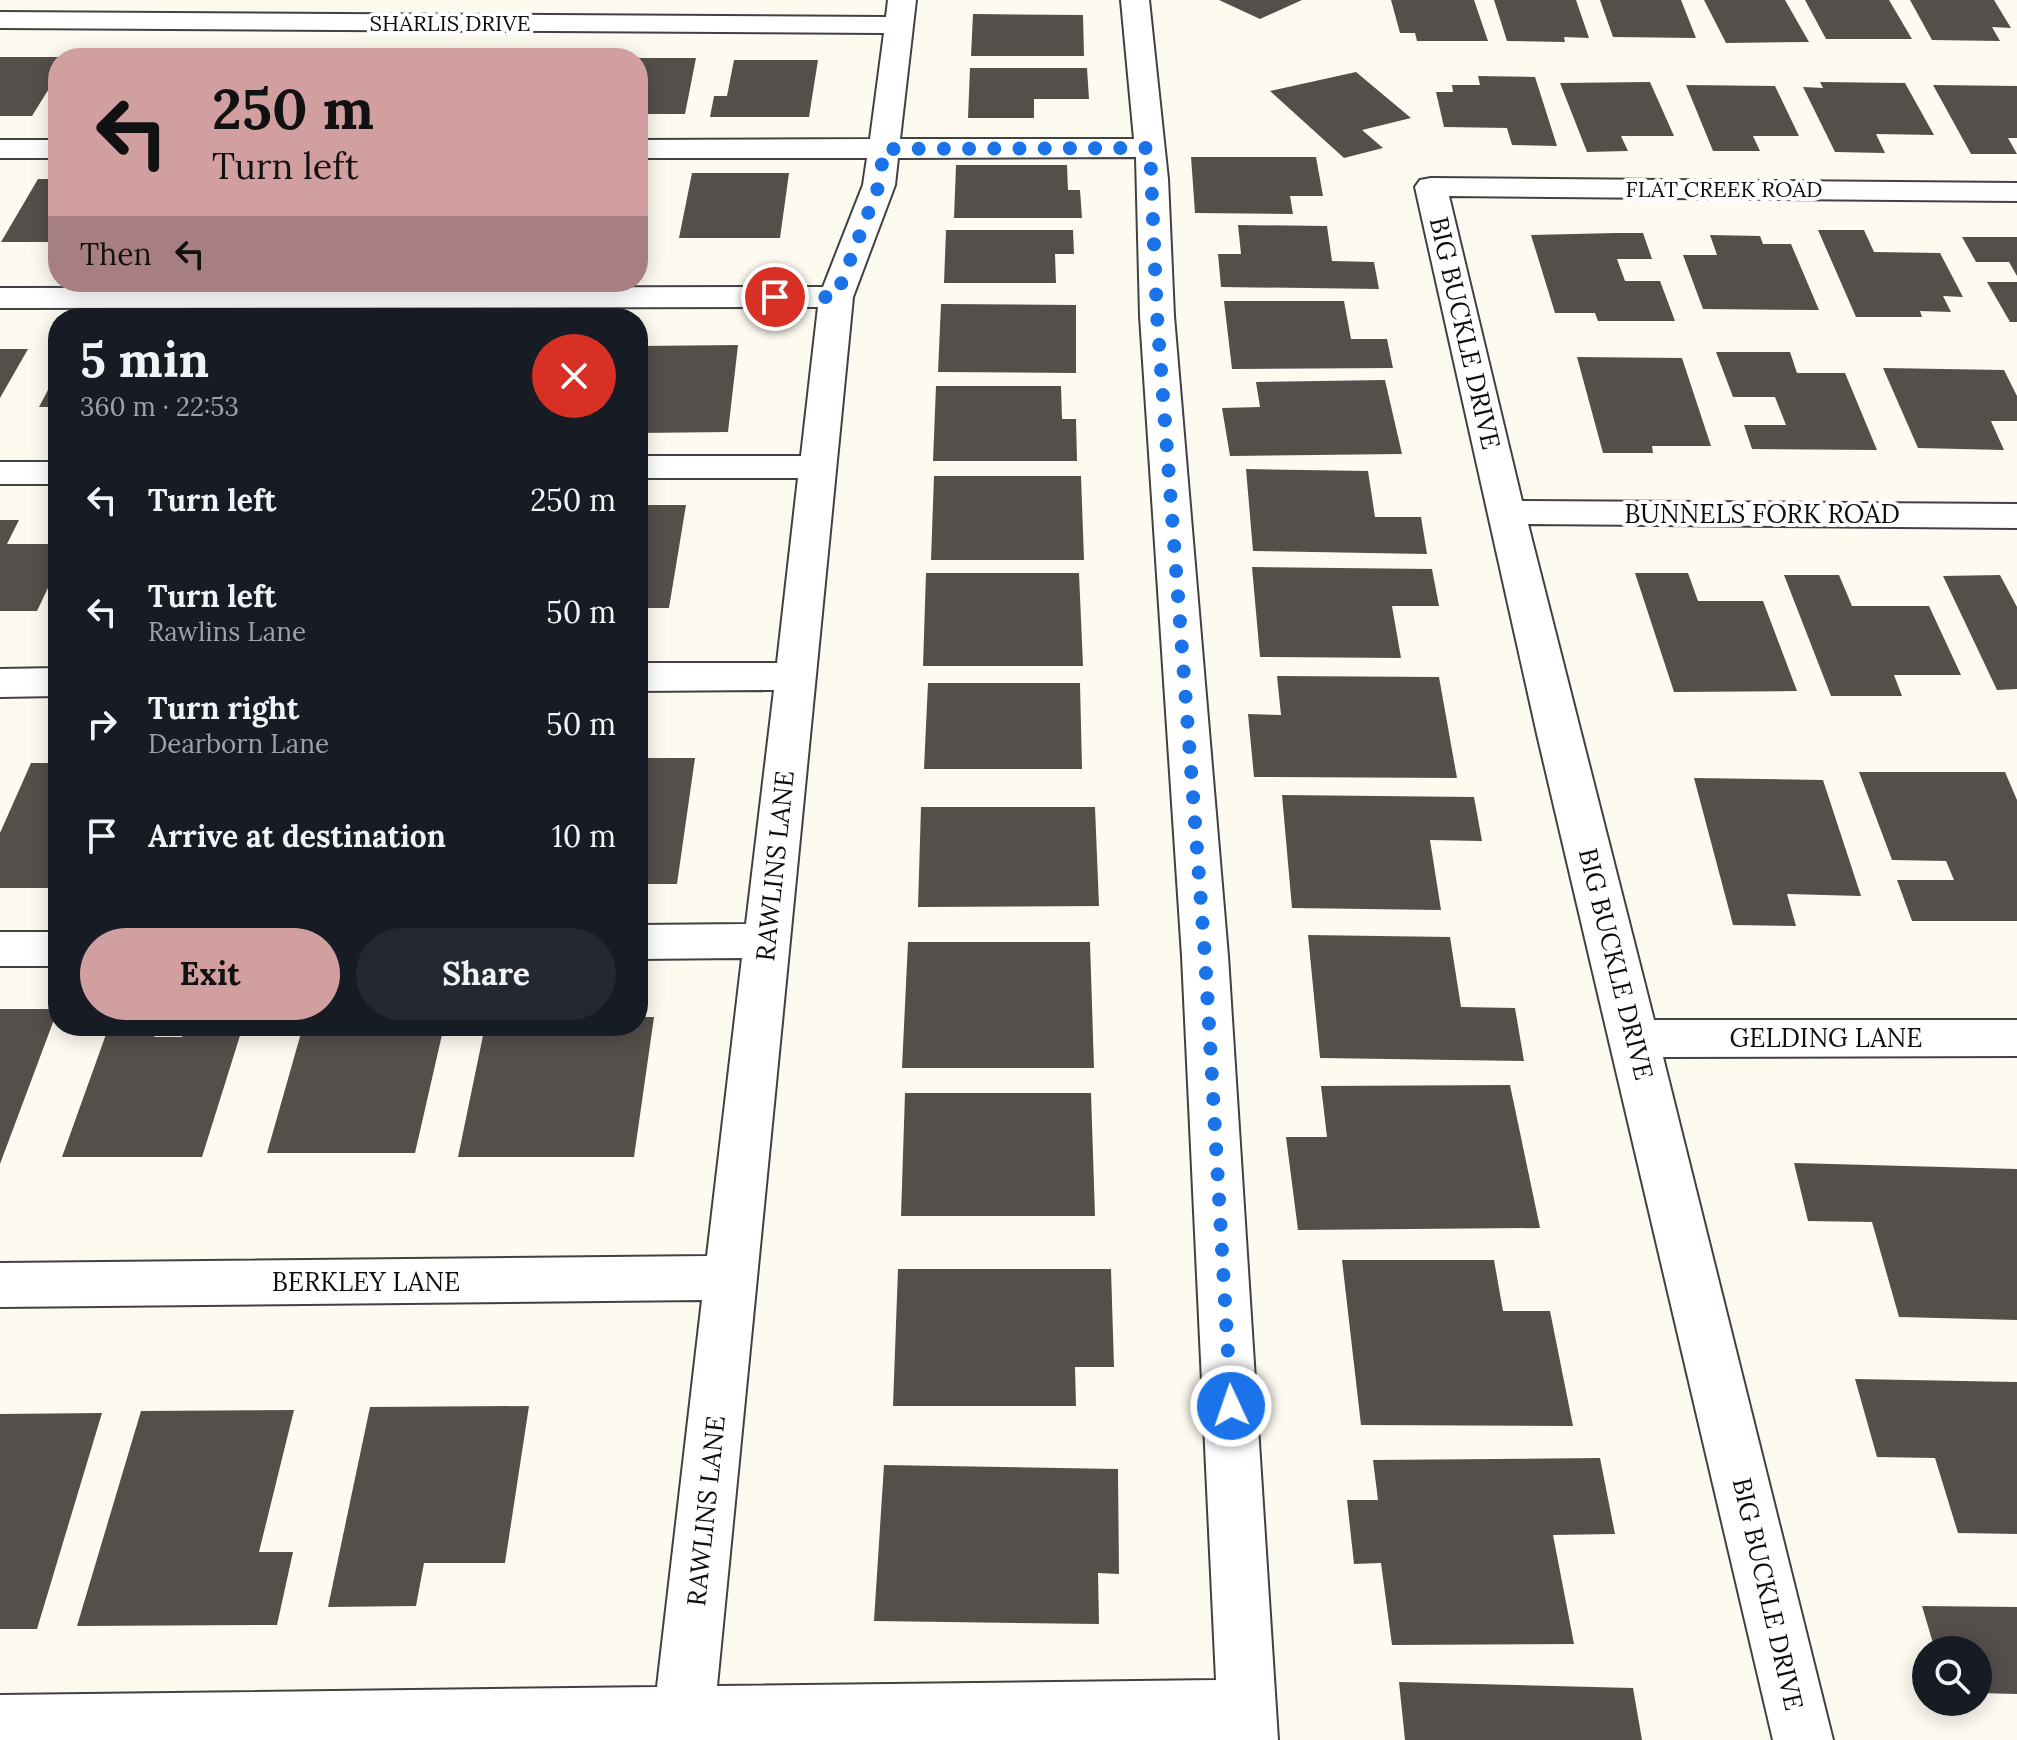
<!DOCTYPE html>
<html lang="en">
<head>
<meta charset="utf-8">
<style>
  body { margin:0; font-family:Lora,serif; background:#242831; color:#f1f3f6; height:100vh; display:flex; flex-direction:column; font-size:30px; white-space:nowrap }
  * { box-sizing:border-box; margin:0 }
  p { font-size:26px; color:#9ea1a6 }
  .icon { flex:none; width:44px; height:44px; fill:none; stroke:currentColor; stroke-width:2; stroke-linecap:round; stroke-linejoin:round }
  .map { position:relative; flex:1; overflow:hidden }
  .side { position:absolute; left:48px; top:308px; width:600px; height:728px; display:flex; flex-direction:column; background:#171b24; border-radius:32px; box-shadow:0 4px 20px #0003 }
  .side>* { flex:none }
  .guide { position:absolute; left:48px; top:48px; width:600px; height:244px; border-radius:32px; box-shadow:0 4px 20px #0003; background:#d29fa1; color:#111; overflow:hidden }
  .controls { position:absolute; left:1912px; top:1636px; display:grid; gap:16px }
  .controls a { display:grid; place-items:center; width:80px; height:80px; border-radius:50%; background:#171b24; box-shadow:0 4px 20px #0003; font-size:40px }
  .pin { position:absolute; display:grid; place-items:center; width:68px; height:68px; color:#fff; margin:-34px; border:4px solid #fff; border-radius:50%; box-shadow:0 2px 8px #0007 }
  .me { position:absolute; width:88px; margin:-44px; rotate:357deg; stroke-linejoin:round; filter:drop-shadow(0 0 6px #0008) }
  .turn { display:flex; align-items:center; gap:28px; height:168px; padding:0 32px; font-size:36px }
  .turn .icon { width:104px; height:104px; stroke-width:2.5 }
  .turn b { display:block; font-size:56px; line-height:68px }
  .then { display:flex; align-items:center; height:76px; padding:0 32px; background:#0003; gap:16px; font-size:30px }
  .round { display:grid; place-items:center; flex:none; width:84px; height:84px; border-radius:42px; background:#242831 }
  .overview { display:flex; align-items:center; justify-content:space-between; height:136px; padding:0 32px }
  h1 { font-size:48px; font-weight:700; line-height:60px }
  .primary-button { display:flex; gap:16px; margin-top:auto; padding:16px 32px }
  .primary-button a { flex:1; height:92px; border-radius:48px; background:#d29fa1; color:#111; font-size:32px; font-weight:700; line-height:92px; text-align:center }
  .primary-button a+a { background:#242831; color:#f1f3f6 }
  ul { padding:0; list-style:none }
  li { display:flex; align-items:center; gap:24px; height:112px; padding:0 32px }
  li div { flex:1 }
  li b { display:block; font-size:30px }
  li em { font-style:normal }
  .map>svg:first-child { display:block }
</style>
</head>
<body>
<div class="map">
<svg width="2017" height="1740" viewBox="0 0 2017 1740">
  <rect width="100%" height="100%" fill="#fdfbf0"/>
  <path fill="#554f4b" d="M1219,0H1302L1260,19Z
    M1391,0H1474L1488,41H1417L1415,33H1400Z
    M1494,0H1576L1589,38L1564,37L1565,42L1507,41Z
    M1600,0H1681L1696,38L1613,37Z
    M1704,0H1785L1809,42L1726,43Z
    M1805,0H1889L1912,39H1826Z
    M1910,0H1994L2011,28L1992,27L2000,41L1932,40Z
    M973,14L1083,15L1084,56H971Z
    M0,57H58V74L32,116H0Z
    M638,58H696L685,114H638Z
    M734,60H818L809,117H710L714,96H727Z
    M970,68H1087L1089,99H1034V118H968Z
    M1356,72L1411,118L1362,130L1383,148L1344,158L1270,91Z
    M1478,76L1535,77L1557,146L1512,145L1507,128L1444,127L1436,92H1453L1452,85H1480Z
    M1650,82L1674,136H1621L1628,151L1587,152L1560,83Z
    M1820,82L1905,83L1934,135L1876,134L1885,153L1835,152L1803,87L1823,88Z
    M1686,85L1775,86L1799,136H1753L1760,151H1713Z
    M1933,85L2017,86V138H2008L2017,154H1971Z
    M1191,157H1316L1323,196H1290L1293,214L1195,213Z
    M956,165H1067L1068,190H1080L1082,218H954Z
    M692,173H789L780,238H679Z
    M638,178H647L639,211H638Z
    M38,179H58V242H1Z
    M1238,225L1327,226L1332,261L1374,262L1379,289L1221,287L1218,254H1241Z
    M946,230H1073L1074,254H1055L1056,283H944Z
    M1818,230H1864L1874,252L1940,253L1963,297L1943,296L1951,312L1920,311L1922,317H1856Z
    M1616,233H1643L1652,259H1617L1625,281H1660L1675,321H1598L1595,313H1555L1531,235Z
    M1710,235L1760,236L1763,244H1791L1819,310L1703,309L1683,255H1717Z
    M1962,237H2017V276L2009,262H1976Z
    M1987,282H2017V322H2010Z
    M1224,301H1344L1351,339H1387L1393,368L1232,369Z
    M941,304L1076,305V373L938,372Z
    M738,345L728,432L638,433V346Z
    M0,349H28L0,398Z
    M1716,352H1790L1797,373H1845L1877,450L1752,449L1744,425H1786L1775,397H1733Z
    M1577,357L1682,358L1711,446H1652L1653,453H1603Z
    M1883,368L2004,370L2017,396V421H1991L2004,450L1918,448Z
    M58,371V407H39Z
    M1385,380L1402,454L1230,456L1222,408L1260,407L1256,382Z
    M936,386H1061L1062,419H1076L1077,461H933Z
    M1246,469L1368,471L1375,517H1421L1427,554L1253,551Z
    M934,476H1081L1084,560H931Z
    M638,505H686L669,608H638Z
    M0,520H19L7,544H58V567L37,611H0Z
    M1252,567L1432,569L1439,606H1392L1401,658L1260,657Z
    M926,573H1079L1083,666H923Z
    M1635,573H1688L1698,601H1763L1797,691L1674,692Z
    M1784,575H1839L1852,606H1929L1961,675H1894L1902,696H1831Z
    M2000,575L2017,607V689L1997,690L1943,576Z
    M1277,676L1439,677L1457,778L1254,777L1248,714L1281,715Z
    M928,683H1080L1082,769H924Z
    M638,758H695L677,884H638Z
    M31,763H58V888H0V833Z
    M1859,772H2005L2017,800V921H1912L1897,880H1954L1946,861L1892,860Z
    M1694,778L1823,780L1861,896L1787,894L1796,926L1733,925Z
    M1282,795L1474,797L1482,841L1430,840L1441,910L1292,908Z
    M921,807H1095L1099,906L918,907Z
    M1308,935L1450,937L1461,1007L1515,1008L1524,1061L1320,1058Z
    M908,942H1090L1094,1068H902Z
    M0,1009H58L0,1164Z
    M638,1017H654L634,1157H458L485,1026H638Z
    M109,1026H158L154,1037H182L186,1026H243L202,1157H62Z
    M303,1026H444L415,1153H267Z
    M1510,1085L1540,1228L1298,1230L1286,1137H1327L1321,1086Z
    M905,1093H1091L1095,1216H901Z
    M1794,1163L2017,1169V1320L1899,1317L1872,1222L1808,1221Z
    M1342,1260H1494L1503,1311H1550L1573,1426L1361,1425Z
    M898,1269H1111L1114,1367H1075L1076,1406H893Z
    M1855,1379L2017,1382V1534L1958,1533L1935,1458L1877,1457Z
    M529,1406L505,1563H424L416,1606L328,1607L370,1407Z
    M294,1410L259,1552H293L277,1625L77,1626L141,1411Z
    M102,1413L37,1629H0V1414Z
    M1600,1458L1615,1534L1553,1535L1574,1644L1392,1645L1381,1563L1354,1564L1347,1500H1378L1373,1460Z
    M884,1465L1118,1469L1119,1574L1098,1573L1099,1624L874,1621Z
    M1922,1606L2017,1607V1694L1978,1693V1650H1935Z
    M1399,1682L1633,1688L1642,1740H1405Z"/>
  <g fill="none" stroke-linecap="round" stroke-linejoin="round">
    <defs>
      <path id="minor" d="M888,0H916L900,139H1134L1121,0H1149L1168,179L1174,316L1228,956L1278,1740H0V1695L657,1687L702,1300L0,1307V1263L707,1256L742,958L638,959V925L746,924L774,690L638,691V663H777L798,478H638V456H801L818,307L0,308V288L823,287L863,185L867,158H638V140L870,139L884,33L0,28V12L886,17ZM1136,157L1140,316L1182,956L1216,1680L717,1686L853,297L895,185L898,158Z
        M0,140H58V158H0Z
        M1431,178L2017,183V201L1449,196L1522,501L2017,504V528L1528,524L1654,1020H2017V1056L1663,1057L1833,1740H1773L1537,734L1415,187L1420,180Z
        M0,462H58V484H0Z
        M58,668V696L0,697V669Z
        M0,932H58V966H0Z"/>
    </defs>
    <use href="#minor" stroke="#414141" stroke-width="4"/>
    <use href="#minor" fill="#fff" fill-rule="evenodd"/>
  </g>
  <g fill="none" stroke-linecap="round" stroke-linejoin="round">
    <path stroke="#1a73e8" stroke-width="14" stroke-dasharray="0 25.2" d="M775,297H836L879,185L884,149L1150,148L1157,316L1205,956L1231,1406"/>
  </g>
  <g text-anchor="middle" stroke-width="8" stroke-linejoin="round" paint-order="stroke">
    <g font-size="22" fill="#0e0e0e" stroke="#fff">
      <text x="450" y="31">SHARLIS DRIVE</text>
      <text x="1724" y="197">FLAT CREEK ROAD</text>
    </g>
    <g font-size="26" fill="#0e0e0e" stroke="#fff">
      <text transform="translate(1465 333) rotate(77)" y="9">BIG BUCKLE DRIVE</text>
      <text x="1762" y="523">BUNNELS FORK ROAD</text>
      <text transform="translate(775 866) rotate(-84)" y="9">RAWLINS LANE</text>
      <text transform="translate(1616 964) rotate(76)" y="9">BIG BUCKLE DRIVE</text>
      <text x="1826" y="1047">GELDING LANE</text>
      <text x="366" y="1291">BERKLEY LANE</text>
      <text transform="translate(706 1511) rotate(-84)" y="9">RAWLINS LANE</text>
      <text transform="translate(1768 1594) rotate(77)" y="9">BIG BUCKLE DRIVE</text>
    </g>
  </g>
</svg>
<div class="controls">
<a><svg class="icon" aria-label="search" viewBox="0 0 24 24"><circle cx="10" cy="10" r="6"/><path d="M15 15l6 6"/></svg></a>
</div>
<div class="pin" style="left:775px;top:297px;background:#d93025"><svg class="icon" aria-label="arrive" viewBox="0 0 24 24"><path d="M6 21V4h12l-3 4 3 4H6"/></svg></div>
<svg class="me" style="left:1231px;top:1406px" viewBox="-20 -20 40 40"><circle r="17" fill="#1a73e8" stroke="#fff" stroke-width="3"/><path d="M0-11L8 9 0 5-8 9z" fill="#fff"/></svg>
<div class="guide">
<div class="turn"><svg class="icon" aria-label="left" viewBox="0 0 24 24"><path d="M17 20v-9H6M10 6l-5 5 5 5"/></svg><div><b>250 m</b>Turn left</div></div>
<div class="then">Then<svg class="icon" aria-label="left" viewBox="0 0 24 24"><path d="M17 20v-9H6M10 6l-5 5 5 5"/></svg></div>
</div>
<section class="side">
<div class="overview"><div><h1>5 min</h1><p>360 m · 22:53</p></div><a class="round" style="background:#d93025;color:#fff"><svg class="icon" aria-label="close" viewBox="0 0 24 24"><path d="M6 6l12 12M18 6L6 18"/></svg></a></div>
<ul>
<li><svg class="icon" aria-label="left" viewBox="0 0 24 24"><path d="M17 20v-9H6M10 6l-5 5 5 5"/></svg><div><b>Turn left</b></div><em>250 m</em></li>
<li><svg class="icon" aria-label="left" viewBox="0 0 24 24"><path d="M17 20v-9H6M10 6l-5 5 5 5"/></svg><div><b>Turn left</b><p>Rawlins Lane</p></div><em>50 m</em></li>
<li><svg class="icon" aria-label="right" viewBox="0 0 24 24"><path d="M7 20v-9h11M14 6l5 5-5 5"/></svg><div><b>Turn right</b><p>Dearborn Lane</p></div><em>50 m</em></li>
<li><svg class="icon" aria-label="arrive" viewBox="0 0 24 24"><path d="M6 21V4h12l-3 4 3 4H6"/></svg><div><b>Arrive at destination</b></div><em>10 m</em></li>
</ul>
<div class="primary-button"><a>Exit</a><a>Share</a></div>
</section>
</div>
</body>
</html>
